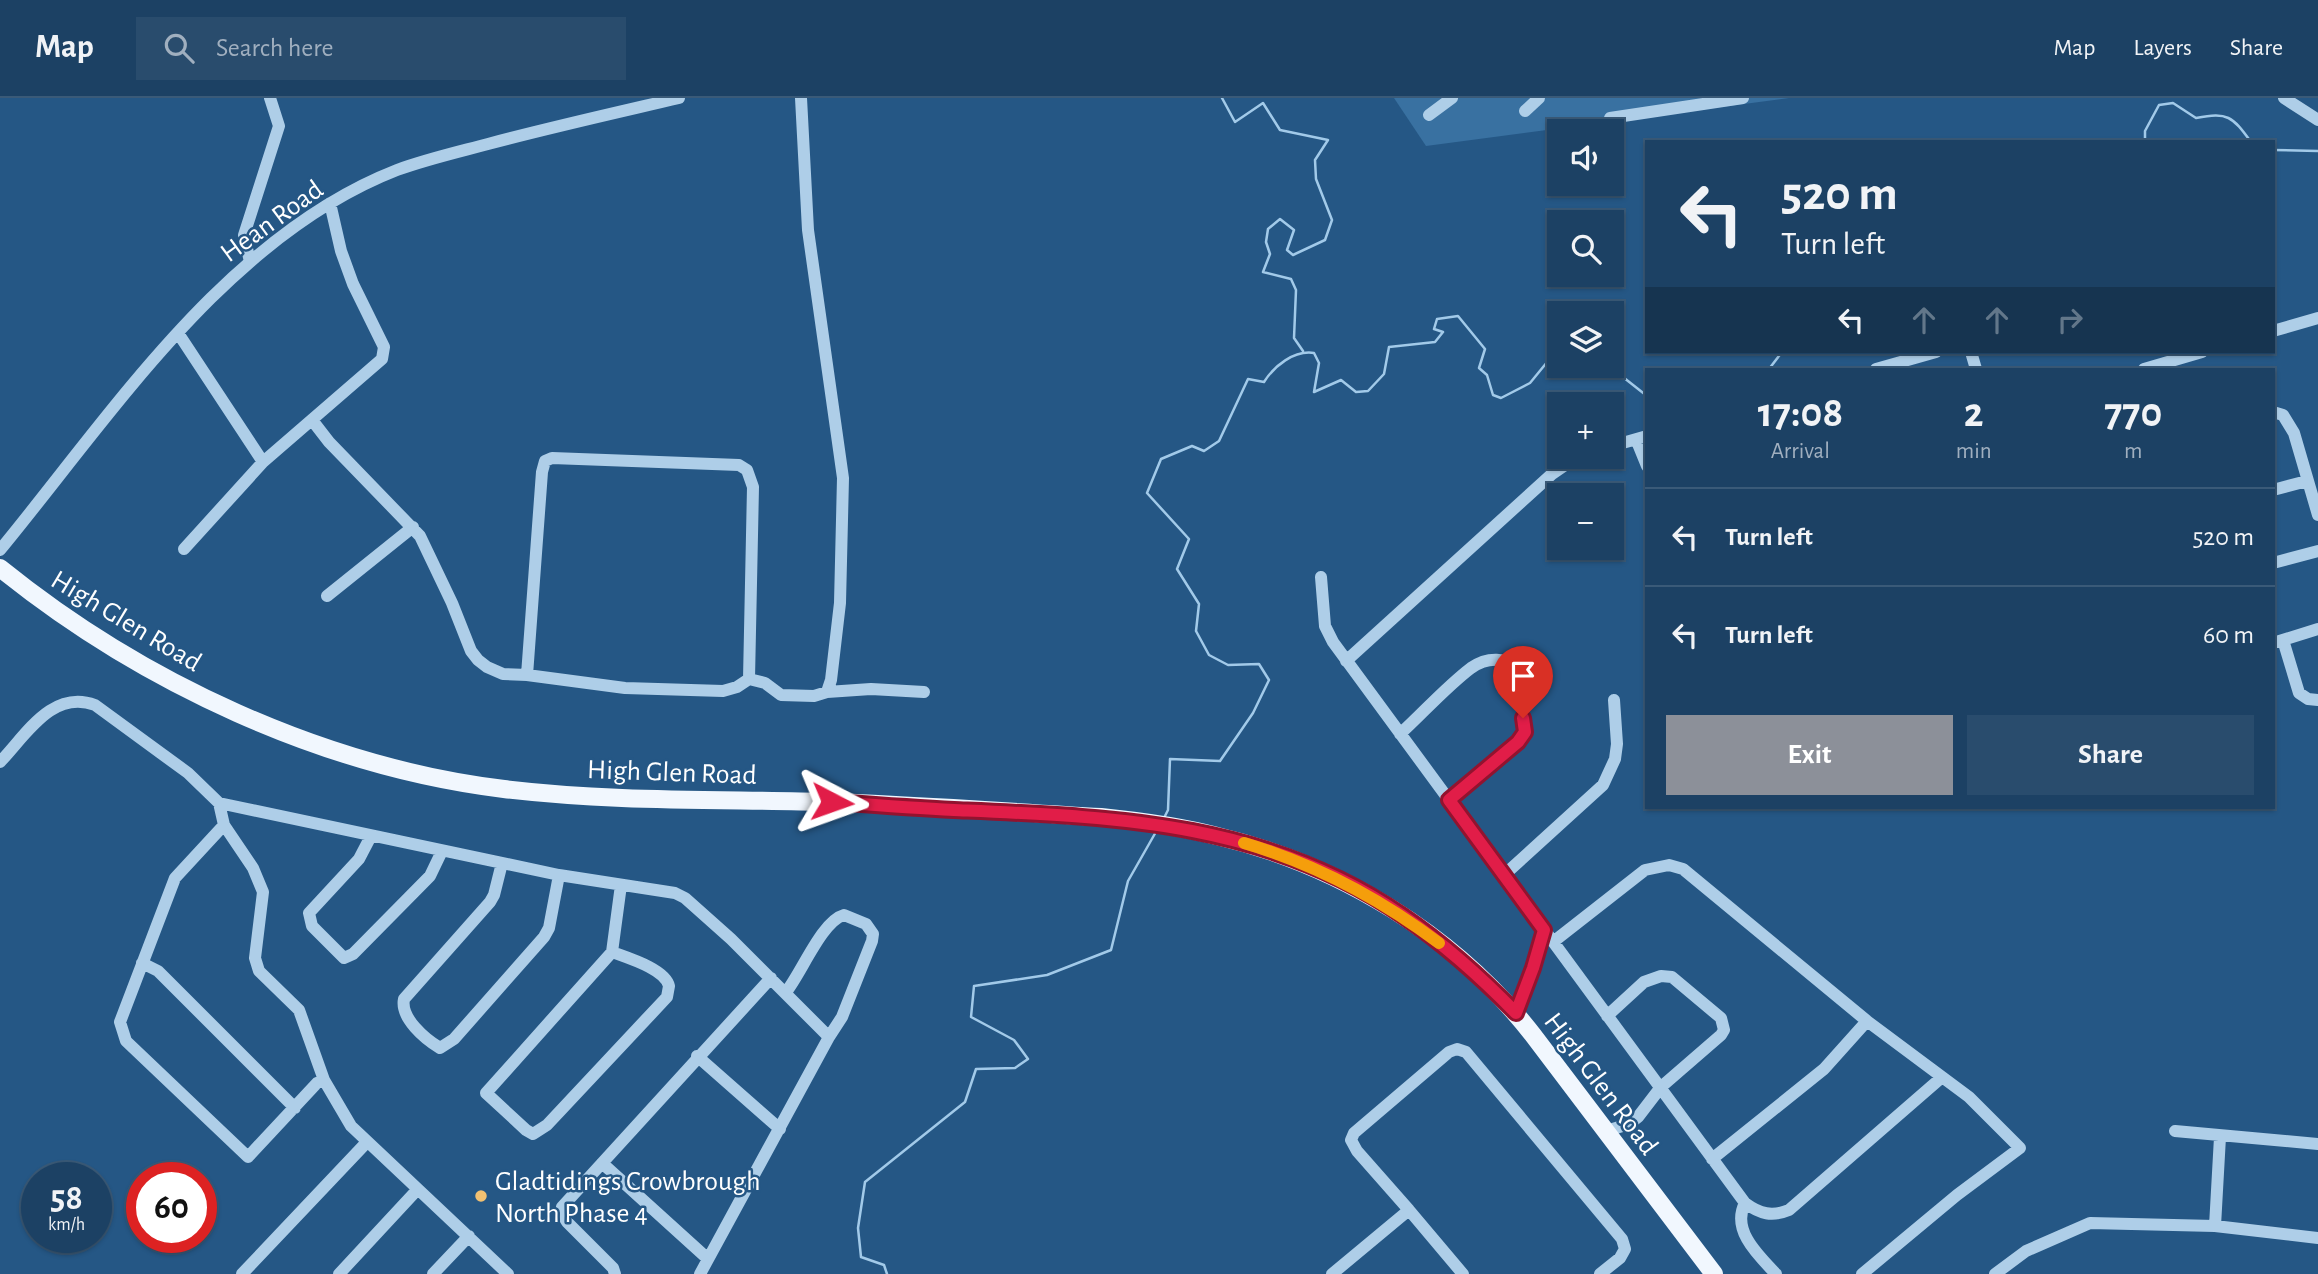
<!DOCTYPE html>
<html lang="en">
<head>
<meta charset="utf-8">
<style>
  body { margin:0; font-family:"Alegreya Sans",sans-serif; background:#294c6d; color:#f1f3f6; height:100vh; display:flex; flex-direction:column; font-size:26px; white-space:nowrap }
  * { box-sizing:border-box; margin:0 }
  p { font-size:23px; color:#a0afbf }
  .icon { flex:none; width:38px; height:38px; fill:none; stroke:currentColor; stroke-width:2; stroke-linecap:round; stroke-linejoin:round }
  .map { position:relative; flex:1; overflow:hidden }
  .side { position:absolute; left:1645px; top:270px; width:630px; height:441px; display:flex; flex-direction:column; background:#1c4164; border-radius:0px; box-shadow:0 2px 5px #0004,0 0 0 2px #3a5a78 }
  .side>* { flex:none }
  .guide { position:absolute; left:1645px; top:42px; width:630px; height:214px; border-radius:0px; box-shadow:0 2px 5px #0004,0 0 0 2px #3a5a78; background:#1c4164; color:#f1f3f6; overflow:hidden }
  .buttons { position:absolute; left:1547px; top:21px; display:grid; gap:14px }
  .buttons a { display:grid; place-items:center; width:77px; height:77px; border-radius:0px; background:#1c4164; box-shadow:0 2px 5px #0004,0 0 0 2px #3a5a78; font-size:35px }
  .speed { position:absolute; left:21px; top:1064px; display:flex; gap:14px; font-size:35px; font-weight:700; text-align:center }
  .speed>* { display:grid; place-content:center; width:91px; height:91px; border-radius:50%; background:#1c4164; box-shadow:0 2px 5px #0004,0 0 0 2px #3a5a78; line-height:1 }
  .speed small { font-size:18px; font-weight:400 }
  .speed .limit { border:10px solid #d22; background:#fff; color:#111 }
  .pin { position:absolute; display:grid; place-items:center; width:60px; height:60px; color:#fff; margin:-72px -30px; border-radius:50% 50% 50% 0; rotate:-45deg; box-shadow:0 0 7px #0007 }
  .pin .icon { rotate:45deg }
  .me { position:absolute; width:77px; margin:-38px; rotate:94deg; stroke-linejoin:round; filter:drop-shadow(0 0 5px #0008) }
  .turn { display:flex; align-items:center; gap:24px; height:147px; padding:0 21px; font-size:32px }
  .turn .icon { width:91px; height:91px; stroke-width:2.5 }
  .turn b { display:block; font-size:49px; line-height:60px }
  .lanes { display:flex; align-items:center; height:66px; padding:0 21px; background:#0003; justify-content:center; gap:35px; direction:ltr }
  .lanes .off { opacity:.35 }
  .eta { display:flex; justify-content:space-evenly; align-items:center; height:119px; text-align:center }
  .eta b { font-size:42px; font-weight:700; line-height:49px }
  .cta { display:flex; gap:14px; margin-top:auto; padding:14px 21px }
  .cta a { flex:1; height:80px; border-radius:0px; background:#8c9099; color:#fff; font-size:28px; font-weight:700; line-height:80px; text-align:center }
  .cta a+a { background:#294c6d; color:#f1f3f6 }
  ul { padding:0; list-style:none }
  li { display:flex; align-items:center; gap:21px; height:98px; padding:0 21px; border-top:2px solid #3a5a78 }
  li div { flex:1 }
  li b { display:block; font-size:26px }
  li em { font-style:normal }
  header { display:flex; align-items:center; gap:42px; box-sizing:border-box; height:98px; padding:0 35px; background:#1c4164; border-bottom:2px solid #3a5a78 }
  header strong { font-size:33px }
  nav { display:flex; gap:38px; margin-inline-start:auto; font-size:24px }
  .search { width:490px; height:63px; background:#294c6d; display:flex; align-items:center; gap:18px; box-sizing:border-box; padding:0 24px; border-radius:0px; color:#a0afbf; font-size:26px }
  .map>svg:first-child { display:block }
</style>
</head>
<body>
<header>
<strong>Map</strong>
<div class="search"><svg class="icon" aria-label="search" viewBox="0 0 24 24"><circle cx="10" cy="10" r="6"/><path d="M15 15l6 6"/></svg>Search here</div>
<nav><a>Map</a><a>Layers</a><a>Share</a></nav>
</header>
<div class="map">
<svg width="2318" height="1176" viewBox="0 0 2318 1176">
  <rect width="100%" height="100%" fill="#255785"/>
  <path fill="#3971a1" d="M1394,0H1789L1426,48Z"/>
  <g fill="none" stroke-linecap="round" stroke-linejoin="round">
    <path stroke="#a2cae9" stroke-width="2.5" d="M1222,0L1235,24L1263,5L1280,32L1328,42L1315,62L1316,81L1332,122L1325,142L1293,157L1287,152L1294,132L1280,121L1268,131L1266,144L1270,156L1263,174L1291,181L1296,192L1294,240L1303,253
      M2145,44V33L2159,7L2173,5L2196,20C2228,14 2232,18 2251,44
      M2273,52L2318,53
      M1583,268L1591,271L1596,268
      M1609,268L1647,298
      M1769,271L1782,254
      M1164,720L1168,712L1170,661L1220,663L1253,615L1269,582L1259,566L1228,567L1209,557L1196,533L1199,506L1177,471L1189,441L1147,395L1161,361L1192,348L1204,353L1219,343L1248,281L1264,284C1274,268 1294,252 1314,255L1319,265L1314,294L1341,282L1356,294L1368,293L1384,276L1389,249L1435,244L1443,234L1434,231L1437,221L1458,218L1485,251L1479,270L1487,277L1493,297L1501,300L1530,285L1548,263V246L1559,241
      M887,1176L884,1167L861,1159L858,1130L865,1084L965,1004L976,971L1015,970L1028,961L1014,942L971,919L974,888L1047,877L1111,852L1128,783L1157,732"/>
    <path stroke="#aecee8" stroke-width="12" d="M2284,0L2318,22
      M1525,13L1539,0
      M1429,17L1452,0
      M1610,20L1743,0
      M250,164L244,137L279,28L270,0
      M2273,233L2318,220
      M178,235L263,364
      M1971,254L1976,271
      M1876,271L1936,254
      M2144,271L2202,254
      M2273,314L2283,317L2294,335L2318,417
      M312,322L329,344L420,438L452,505L471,553L478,562L487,569L503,576L527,577L625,590L723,593L737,589L749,581L765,585L781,597L814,598L827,594L831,582L840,505L843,380L808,132L801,0
      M1636,341L1647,368
      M1612,348L1647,338
      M2273,392L2307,383
      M184,451L263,364L382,261L384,249L353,186L341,153L330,105
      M0,452C112,316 227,138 397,72C427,61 458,54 488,46C552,29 615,15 679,0
      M2273,465L2318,453
      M1321,479L1325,528L1333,544L1745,1105C1760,1116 1772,1119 1789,1112L1941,980
      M327,498L413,429
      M2283,542L2299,595L2308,601L2318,602
      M2273,545L2318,531
      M1346,563L1552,376L1568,365L1582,359
      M527,577L542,374L545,363L552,360L739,367L747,372L753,389L749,581
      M827,594L871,591L924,594
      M1400,636C1423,615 1446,589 1471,570C1485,560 1510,556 1517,576C1523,593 1523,616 1525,634L1518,644L1449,702
      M0,664C26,637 52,591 95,607L188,675L219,705L559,777L675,795L685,800L731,841L829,939L700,1176
      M219,705L224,727L253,770L263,794L255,860L259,873L299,912L324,982L351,1028L508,1176
      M224,727L175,780L120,924L126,943L248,1059L317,985L324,982
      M371,738L359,761L309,815L312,828L344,860L353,856L430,778L442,753
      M502,765L494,797L490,804L404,901C400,920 425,941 440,950L454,941L544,839L549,830L559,777
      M1503,778L1603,687L1615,661L1617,646L1614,602
      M1553,844L1645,772L1669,767L1683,771L1867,923L1969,999L2020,1050L1957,1097L1862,1176
      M612,854C628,860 665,871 669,888L667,899L547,1027L533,1036L526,1032L486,995L612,854L621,787
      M142,865L158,873L295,1010
      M786,894C802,874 822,823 844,817L866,826L873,836L872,843L842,919L829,939
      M1516,915L1533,870L1544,832
      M697,958L780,1031
      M1606,1033L1629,1026L1638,1019L1661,989L1721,937L1724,932L1721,920L1672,879L1661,878L1644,884L1607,918
      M2175,1033L2318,1046
      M1712,1061L1824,971L1867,923
      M602,1065L708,1161
      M1745,1105C1731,1132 1758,1157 1776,1176
      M1409,1112L1463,1176
      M2215,1128L2220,1039
      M242,1176L367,1044
      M339,1176L417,1092
      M433,1176L469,1138
      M615,1176L613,1170L567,1124L561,1114L562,1109L771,880
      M1332,1176L1409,1112L1357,1053L1351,1042L1354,1035L1449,954L1457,951L1466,954L1622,1141L1625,1151L1620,1160L1600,1176
      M1995,1176L2026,1153L2090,1125L2215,1128L2318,1140"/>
    <path stroke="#f1f7fe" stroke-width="18" d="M0,470C141,584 323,669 504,691C612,704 721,701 829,704C920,707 1010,714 1101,719C1140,723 1179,728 1217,738C1340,767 1455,837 1533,937L1714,1176"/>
  </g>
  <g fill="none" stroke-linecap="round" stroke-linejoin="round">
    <defs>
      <path id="route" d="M832,704C873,707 913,710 954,712C1114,719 1265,723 1403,818C1444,846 1481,879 1516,915L1533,870L1544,832L1449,702L1518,644L1525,634L1523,620"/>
    </defs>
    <use href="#route" stroke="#92132f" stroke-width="18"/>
    <use href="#route" stroke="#e11d48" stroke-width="12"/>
    <path stroke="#f59e0b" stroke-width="12" d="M1244,745C1315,766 1379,800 1439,845"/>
  </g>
  <circle fill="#f2c172" stroke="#255785" stroke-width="2.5" cx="481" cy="1098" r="7"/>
  <g text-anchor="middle" stroke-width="5" stroke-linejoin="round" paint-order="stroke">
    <g font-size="28" fill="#fff" stroke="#255785">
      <text transform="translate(271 122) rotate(-36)" y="10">Hean Road</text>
      <text transform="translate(127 522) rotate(31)" y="10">High Glen Road</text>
      <text transform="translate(672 673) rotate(2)" y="10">High Glen Road</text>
      <text transform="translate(1602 985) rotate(53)" y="10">High Glen Road</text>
    </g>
    <g font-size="28" fill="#fff" stroke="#255785" text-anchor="start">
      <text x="495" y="1092">Gladtidings Crowbrough<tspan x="495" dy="32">North Phase 4</tspan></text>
    </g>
  </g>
</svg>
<div class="buttons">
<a><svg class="icon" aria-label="sound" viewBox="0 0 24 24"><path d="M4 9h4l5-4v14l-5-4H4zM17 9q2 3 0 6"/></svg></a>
<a><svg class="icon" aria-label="search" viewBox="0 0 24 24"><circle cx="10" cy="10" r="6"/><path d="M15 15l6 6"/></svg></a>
<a><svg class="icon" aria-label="layers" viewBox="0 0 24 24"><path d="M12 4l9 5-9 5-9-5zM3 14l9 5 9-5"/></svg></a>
<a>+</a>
<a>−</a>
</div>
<div class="speed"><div>58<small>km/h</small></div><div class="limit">60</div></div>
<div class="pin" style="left:1523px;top:620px;background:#d93025"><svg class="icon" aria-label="arrive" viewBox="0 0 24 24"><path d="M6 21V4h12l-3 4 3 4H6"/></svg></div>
<svg class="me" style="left:832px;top:704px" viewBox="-20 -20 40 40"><path d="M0-17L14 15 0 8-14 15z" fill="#e11d48" stroke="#fff" stroke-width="4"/></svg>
<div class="guide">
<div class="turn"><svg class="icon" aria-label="left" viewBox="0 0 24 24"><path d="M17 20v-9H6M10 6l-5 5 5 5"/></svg><div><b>520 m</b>Turn left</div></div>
<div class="lanes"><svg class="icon" aria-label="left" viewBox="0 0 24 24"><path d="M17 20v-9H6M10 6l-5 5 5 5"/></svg><svg class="icon off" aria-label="ahead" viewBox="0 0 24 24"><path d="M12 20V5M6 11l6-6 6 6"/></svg><svg class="icon off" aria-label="ahead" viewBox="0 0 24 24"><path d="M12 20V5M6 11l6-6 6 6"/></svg><svg class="icon off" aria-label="right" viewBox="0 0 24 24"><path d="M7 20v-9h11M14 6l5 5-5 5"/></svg></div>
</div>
<section class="side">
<div class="eta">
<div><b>17:08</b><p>Arrival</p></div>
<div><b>2</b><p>min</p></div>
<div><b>770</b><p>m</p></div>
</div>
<ul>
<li><svg class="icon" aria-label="left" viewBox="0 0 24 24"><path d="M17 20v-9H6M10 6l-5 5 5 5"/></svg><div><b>Turn left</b></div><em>520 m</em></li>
<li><svg class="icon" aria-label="left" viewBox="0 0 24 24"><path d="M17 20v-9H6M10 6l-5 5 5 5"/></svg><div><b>Turn left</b></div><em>60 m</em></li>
</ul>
<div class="cta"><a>Exit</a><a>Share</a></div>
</section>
</div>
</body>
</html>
